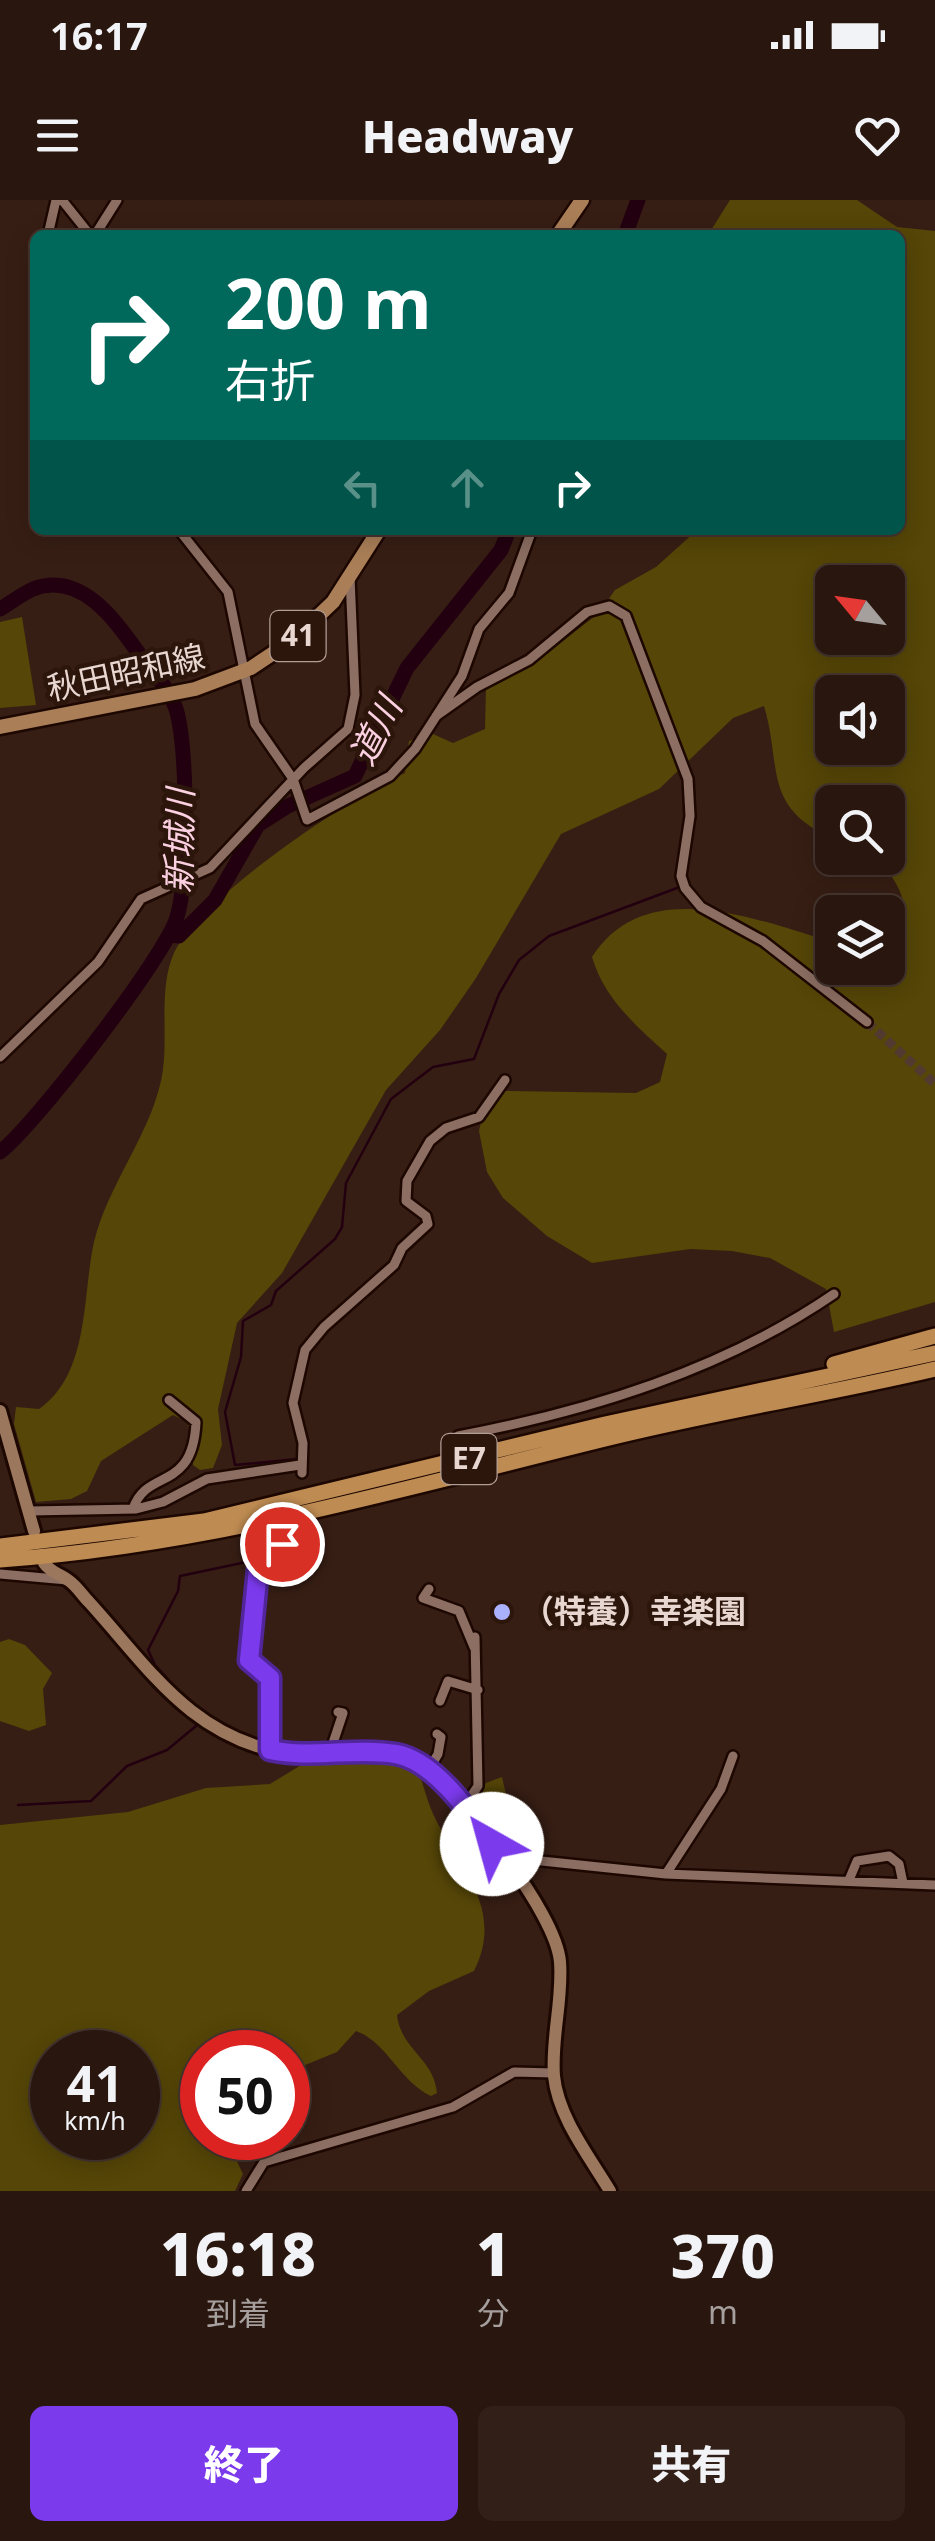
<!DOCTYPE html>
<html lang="ja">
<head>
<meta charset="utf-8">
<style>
  body { margin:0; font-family:"Noto Sans","Noto Sans JP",sans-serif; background:#311f18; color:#f1f3f6; height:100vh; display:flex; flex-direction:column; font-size:38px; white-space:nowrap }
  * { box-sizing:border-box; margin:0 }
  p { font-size:32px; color:#a59f9e }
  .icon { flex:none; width:55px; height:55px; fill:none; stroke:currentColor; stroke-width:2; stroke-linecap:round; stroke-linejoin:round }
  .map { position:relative; height:1991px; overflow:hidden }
  .panel { display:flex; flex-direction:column; background:#29160f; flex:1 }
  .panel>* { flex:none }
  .banner { position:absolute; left:30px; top:30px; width:875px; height:305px; border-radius:15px; box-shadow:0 5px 25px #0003,0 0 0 2px #45352f; background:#00695c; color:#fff; overflow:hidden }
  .needle { width:65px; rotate:299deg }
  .buttons { position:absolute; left:815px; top:365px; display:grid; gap:20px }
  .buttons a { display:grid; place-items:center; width:90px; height:90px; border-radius:15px; background:#29160f; box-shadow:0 5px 25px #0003,0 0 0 2px #45352f; font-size:50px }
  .speed { position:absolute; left:30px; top:1830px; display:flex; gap:20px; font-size:50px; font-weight:700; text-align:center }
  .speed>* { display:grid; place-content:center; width:130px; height:130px; border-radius:50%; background:#29160f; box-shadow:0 5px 25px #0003,0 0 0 2px #45352f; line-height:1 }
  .speed small { font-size:25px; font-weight:400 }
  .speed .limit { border:15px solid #d22; background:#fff; color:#111 }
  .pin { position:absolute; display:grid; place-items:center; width:85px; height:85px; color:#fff; margin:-42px; border:5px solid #fff; border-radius:50%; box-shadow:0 2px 10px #0007 }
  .me { position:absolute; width:110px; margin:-55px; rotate:322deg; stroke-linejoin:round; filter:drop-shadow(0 0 8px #0008) }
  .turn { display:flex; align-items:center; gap:35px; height:210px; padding:0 30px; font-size:45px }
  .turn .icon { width:130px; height:130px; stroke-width:2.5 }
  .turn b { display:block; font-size:70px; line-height:85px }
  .lanes { display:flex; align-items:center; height:95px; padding:0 30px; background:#0003; justify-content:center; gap:50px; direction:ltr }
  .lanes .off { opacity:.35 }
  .eta { display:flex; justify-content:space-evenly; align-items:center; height:170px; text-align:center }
  .eta b { font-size:60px; font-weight:800; line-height:70px }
  .primary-button { display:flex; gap:20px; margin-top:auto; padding:20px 30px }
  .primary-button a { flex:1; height:115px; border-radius:15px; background:#7c3aed; color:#fff; font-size:40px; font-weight:800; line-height:115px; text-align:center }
  .primary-button a+a { background:#311f18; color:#f1f3f6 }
  .status { display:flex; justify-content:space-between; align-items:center; height:70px; padding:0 50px; background:#29160f; direction:ltr }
  .status svg { height:28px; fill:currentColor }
  header { display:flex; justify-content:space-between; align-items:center; height:130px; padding:0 30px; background:#29160f; font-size:45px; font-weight:800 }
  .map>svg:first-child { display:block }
</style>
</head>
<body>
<div class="status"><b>16:17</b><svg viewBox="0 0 49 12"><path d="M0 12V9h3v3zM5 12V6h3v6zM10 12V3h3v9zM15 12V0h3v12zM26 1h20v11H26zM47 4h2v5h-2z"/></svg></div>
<header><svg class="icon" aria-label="menu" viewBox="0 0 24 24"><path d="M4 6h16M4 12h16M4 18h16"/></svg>Headway<svg class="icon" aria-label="heart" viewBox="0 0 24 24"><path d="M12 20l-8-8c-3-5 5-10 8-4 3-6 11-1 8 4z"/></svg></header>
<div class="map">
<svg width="935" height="1991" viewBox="0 0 935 1991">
  <rect width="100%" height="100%" fill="#371e14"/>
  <path fill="#564607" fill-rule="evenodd" d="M730,0H857L897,27L935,31V1102L834,1132L826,1089L770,1058L732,1051L690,1049L592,1063L547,1036L503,998L487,972L479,931L485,904L503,891L636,893L660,882L667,854C635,825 604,798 592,757C645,673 758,720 832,742V768H888V735C920,713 896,678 876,658H888V602H832V638C762,607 782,566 764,506L733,518L659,589L561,634L476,778L440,830L386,890L282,1073L237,1123L218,1209L222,1245L213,1268L200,1270L193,1265L188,1222L173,1215L101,1261L87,1291L71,1299L36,1302L14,1224L16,1207L39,1209C90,1174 82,1096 94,1042C108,985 148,938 161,881C170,841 157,791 174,753C198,699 349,598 405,573L409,541L433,534L453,543L485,529L486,488L530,466L599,413L615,390L656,367L697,330H900V35H708ZM832,382H888V438H832ZM832,492H888V548H832Z
    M22,417L36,505L0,508V422Z
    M9,1439L25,1445L52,1473L43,1489L46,1525L29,1531L0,1521V1442Z
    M392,1561L419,1573C424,1587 428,1604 435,1618C460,1669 505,1709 474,1771L429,1791L397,1815C401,1850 434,1858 437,1893L431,1896C400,1882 387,1842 356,1831L337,1852L293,1870L288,1869V1852H202V1938H226L243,1974L235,1991H0V1625L128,1612L206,1588L270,1584L306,1562ZM52,1852H138V1938H52Z
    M502,1577L513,1625L510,1635L498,1643L469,1607L486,1583Z"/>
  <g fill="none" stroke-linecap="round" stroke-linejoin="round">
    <path stroke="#230010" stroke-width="2.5" d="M297,1259L235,1265L225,1212L241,1157L243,1121L271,1105L276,1091L335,1039L342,1027L346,983L391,899L433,867L474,859L499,794L519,760L549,736L677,688
      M186,1499L155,1465L148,1450L178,1391L180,1376L261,1359
      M18,1605L91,1601L127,1566L167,1550L196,1526"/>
    <path stroke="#230010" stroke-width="15" d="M625,35L638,0
      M0,409C10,403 22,394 33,389C82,370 117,423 140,455C153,472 171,491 177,512C187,552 189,678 177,717C166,756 34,926 0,952
      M170,735L179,736L215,700L258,625L288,606L355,576L407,468L501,350L509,330"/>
    <path stroke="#523a30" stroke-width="9" stroke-dasharray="9 4.5" stroke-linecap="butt" d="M867,822L935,884
      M282,1344L291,1313"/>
    <defs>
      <path id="street" d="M62,0L90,35
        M48,35L56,0
        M95,35L117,0
        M179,330L228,392L255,524L293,579L307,620L390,576L415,549L462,476L479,429L509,393L532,330
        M436,516L477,487L529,460L587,412L609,406L626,416L688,579L690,616L681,676L685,688L701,707L763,741L867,822
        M0,857L98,762L141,699L210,668L304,568L348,529L355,495L350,377
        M458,1236C589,1211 723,1170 834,1094
        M302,1273L303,1243L293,1203L305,1150L324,1127L394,1065L402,1048L428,1024L426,1016L406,1001L407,981L430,941L446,928L479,917L505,880
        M133,1309C146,1268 193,1293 196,1222L169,1200
        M30,1311L136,1309L163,1302L207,1279L300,1265
        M0,1374L67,1380
        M429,1389L423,1398L459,1411L474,1447
        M440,1501L448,1481L478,1490
        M270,1550V1478L249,1460L258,1369L282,1344
        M329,1555L343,1513L338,1512
        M428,1571L438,1554L441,1537L437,1534
        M463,1608L478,1586L475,1437
        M504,1657L666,1674L935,1685
        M666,1674L721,1589L733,1556
        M849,1680L857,1661L889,1656L899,1664L903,1683
        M246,1991L264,1962L453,1907L514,1872L554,1873"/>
      <path id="secondary" d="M0,1211L34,1331
        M44,1363C51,1373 59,1373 68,1380C76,1385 82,1395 89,1402C150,1469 191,1538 289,1554C331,1560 387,1538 422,1566C463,1597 556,1712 560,1762C563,1800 551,1838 554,1876C558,1917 589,1956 610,1991"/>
      <path id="primary" d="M558,35L582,0
        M0,527L195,489L251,468L293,440L333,402L379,330"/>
      <path id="highway" d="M834,1164L935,1136
        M0,1346L204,1321L605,1224L935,1153
        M0,1360C205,1346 402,1289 601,1240C712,1212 824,1195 935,1169"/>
    </defs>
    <use href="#street" stroke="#1d0701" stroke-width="14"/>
    <use href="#secondary" stroke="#1d0701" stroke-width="18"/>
    <use href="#primary" stroke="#1d0701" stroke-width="19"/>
    <use href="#highway" stroke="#1d0701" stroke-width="20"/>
    <use href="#street" stroke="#8c6e62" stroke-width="9"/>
    <use href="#secondary" stroke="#9b775d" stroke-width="12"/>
    <use href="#primary" stroke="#aa7f58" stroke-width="14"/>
    <use href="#highway" stroke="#be8b52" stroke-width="15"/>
  </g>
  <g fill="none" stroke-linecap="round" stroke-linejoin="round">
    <defs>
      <path id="route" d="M282,1344L258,1369L249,1460L270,1478V1550C312,1559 354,1547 396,1554C435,1561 470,1613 492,1644"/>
    </defs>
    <use href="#route" stroke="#51269a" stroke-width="25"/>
    <use href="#route" stroke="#7c3aed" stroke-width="18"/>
  </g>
  <circle fill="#a9b0fc" stroke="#2c150b" stroke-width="4" cx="502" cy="1412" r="10"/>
  <g text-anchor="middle" stroke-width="9" stroke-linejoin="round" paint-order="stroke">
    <g fill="#2c150b" stroke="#b09d95" stroke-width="2.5">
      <rect x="270.5" y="411" width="55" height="50" rx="8"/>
      <rect x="441.5" y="1234" width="55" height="50" rx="8"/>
    </g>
    <g font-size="30" font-weight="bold" fill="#e8d7d0">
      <text x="298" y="446">41</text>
      <text x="469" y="1269">E7</text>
    </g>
    <g font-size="32" fill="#e8d7d0" stroke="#2c150b">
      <text transform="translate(126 473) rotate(-12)" y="11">秋田昭和線</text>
    </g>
    <g font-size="32" font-weight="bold" fill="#e8d7d0" stroke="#2c150b" text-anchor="start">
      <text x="522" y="1423">（特養）幸楽園</text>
    </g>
    <g font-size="35" font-style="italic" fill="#fbd1e1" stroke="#2c150b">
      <text transform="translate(376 531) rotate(-63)" y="12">道川</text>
      <text transform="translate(180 641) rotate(-89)" y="12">新城川</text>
    </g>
  </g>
</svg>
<div class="buttons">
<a><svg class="needle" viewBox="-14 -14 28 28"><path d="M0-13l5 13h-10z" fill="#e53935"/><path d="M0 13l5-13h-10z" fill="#a59f9e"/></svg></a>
<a><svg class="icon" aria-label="sound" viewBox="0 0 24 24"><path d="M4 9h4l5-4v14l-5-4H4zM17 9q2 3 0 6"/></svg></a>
<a><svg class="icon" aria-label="search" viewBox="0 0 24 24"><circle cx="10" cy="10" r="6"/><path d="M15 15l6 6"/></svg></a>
<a><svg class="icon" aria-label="layers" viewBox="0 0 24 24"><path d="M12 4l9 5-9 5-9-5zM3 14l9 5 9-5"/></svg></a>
</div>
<div class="speed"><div>41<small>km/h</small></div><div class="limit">50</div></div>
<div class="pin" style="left:282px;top:1344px;background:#d93025"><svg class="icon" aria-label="arrive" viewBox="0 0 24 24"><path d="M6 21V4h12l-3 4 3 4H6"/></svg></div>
<svg class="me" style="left:492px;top:1644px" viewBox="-20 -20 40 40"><circle r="19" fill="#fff"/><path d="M0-13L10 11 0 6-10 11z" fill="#7c3aed"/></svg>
<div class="banner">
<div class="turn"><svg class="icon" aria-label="right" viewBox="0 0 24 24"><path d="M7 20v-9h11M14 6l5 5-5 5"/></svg><div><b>200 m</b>右折</div></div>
<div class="lanes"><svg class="icon off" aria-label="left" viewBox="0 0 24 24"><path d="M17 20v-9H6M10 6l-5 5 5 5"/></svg><svg class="icon off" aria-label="ahead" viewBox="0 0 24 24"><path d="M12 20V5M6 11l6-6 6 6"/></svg><svg class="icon" aria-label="right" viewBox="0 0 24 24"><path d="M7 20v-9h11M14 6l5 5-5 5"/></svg></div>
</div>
</div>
<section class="panel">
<div class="eta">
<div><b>16:18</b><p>到着</p></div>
<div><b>1</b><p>分</p></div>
<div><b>370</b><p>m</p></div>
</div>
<div class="primary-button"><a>終了</a><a>共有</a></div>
</section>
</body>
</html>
